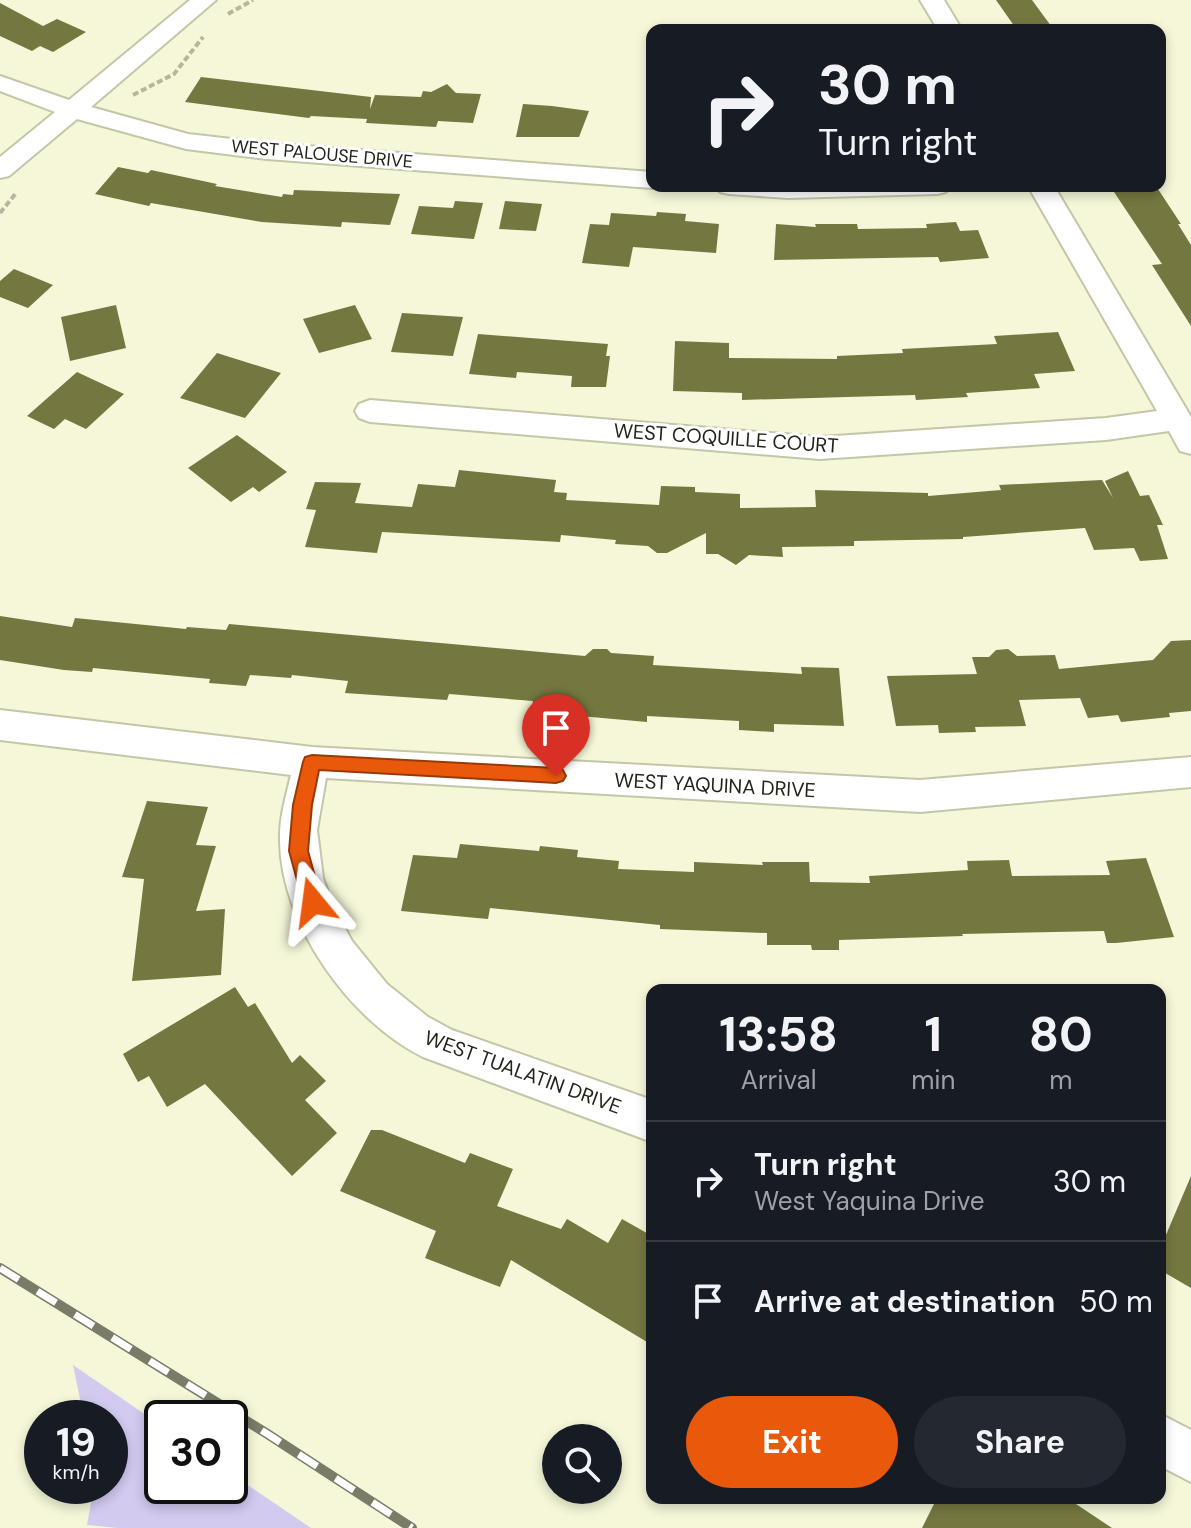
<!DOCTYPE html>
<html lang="en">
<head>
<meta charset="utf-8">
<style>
  body { margin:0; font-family:"DM Sans",sans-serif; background:#242831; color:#f1f3f6; height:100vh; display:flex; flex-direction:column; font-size:30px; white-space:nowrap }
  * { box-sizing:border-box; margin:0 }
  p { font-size:26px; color:#9ea1a6 }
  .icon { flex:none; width:44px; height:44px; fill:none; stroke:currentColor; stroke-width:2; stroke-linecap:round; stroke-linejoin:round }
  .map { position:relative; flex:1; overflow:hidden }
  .panel { position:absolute; left:646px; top:984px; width:520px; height:520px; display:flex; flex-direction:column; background:#171b24; border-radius:16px; box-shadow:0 4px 12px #0003 }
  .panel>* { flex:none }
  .guide { position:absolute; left:646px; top:24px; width:520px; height:168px; border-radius:16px; box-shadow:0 4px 12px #0003; background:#171b24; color:#f1f3f6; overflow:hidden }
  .controls { position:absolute; left:542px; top:1424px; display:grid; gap:16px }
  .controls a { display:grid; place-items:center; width:80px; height:80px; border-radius:50%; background:#171b24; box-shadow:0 4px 12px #0003; font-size:40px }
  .speed { position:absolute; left:24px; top:1400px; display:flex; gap:16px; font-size:40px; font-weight:700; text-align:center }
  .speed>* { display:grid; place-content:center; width:104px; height:104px; border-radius:50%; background:#171b24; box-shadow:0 4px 12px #0003; line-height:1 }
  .speed small { font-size:20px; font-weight:400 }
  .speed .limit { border:4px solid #111; border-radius:12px; background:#fff; color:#111 }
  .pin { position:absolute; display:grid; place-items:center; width:68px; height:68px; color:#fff; margin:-82px -34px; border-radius:50% 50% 50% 0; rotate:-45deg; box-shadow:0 0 8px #0007 }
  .pin .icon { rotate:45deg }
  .me { position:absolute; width:88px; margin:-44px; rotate:344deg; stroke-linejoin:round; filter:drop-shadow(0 0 6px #0008) }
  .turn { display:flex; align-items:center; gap:28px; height:168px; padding:0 40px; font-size:36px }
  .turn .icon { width:104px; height:104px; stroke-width:2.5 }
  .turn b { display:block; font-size:56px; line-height:68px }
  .eta { display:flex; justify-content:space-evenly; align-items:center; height:136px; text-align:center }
  .eta b { font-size:48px; font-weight:700; line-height:56px }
  .action { display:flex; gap:16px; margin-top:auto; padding:16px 40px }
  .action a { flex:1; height:92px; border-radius:48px; background:#ea580c; color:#fff; font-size:32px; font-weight:700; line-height:92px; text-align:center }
  .action a+a { background:#242831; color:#f1f3f6 }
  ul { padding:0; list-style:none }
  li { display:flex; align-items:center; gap:24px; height:120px; padding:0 40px; border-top:2px solid #363941 }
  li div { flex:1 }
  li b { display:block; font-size:30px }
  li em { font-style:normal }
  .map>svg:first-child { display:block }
</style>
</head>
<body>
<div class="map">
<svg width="1191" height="1528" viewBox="0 0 1191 1528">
  <rect width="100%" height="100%" fill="#f5f7d8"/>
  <path fill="#d3caf0" d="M73,1365L162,1426V1486H230V1473L311,1528H118L87,1525L94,1486H110V1418H84Z"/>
  <path fill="#757740" d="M996,0H1032L1054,30H1017Z
    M0,3L43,26L57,19L86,32L53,52L40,46L32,51L0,36Z
    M201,77L371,97L370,109L375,95L421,97L423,91L431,92L447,84L456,93L481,94L473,123L438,121L436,127L366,123L367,119L311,116L309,118L185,102Z
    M523,104L552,106L589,111L579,137H516Z
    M118,167L148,173L151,170L217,184L215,186L282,197L283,194L293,195L294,190L400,194L390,225L342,222L341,227L262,222L151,203L149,206L95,194Z
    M1110,186H1156L1181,224H1178L1191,245V326L1152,265L1162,264Z
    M455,201L483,203L474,239L411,234L419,206L453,208Z
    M505,201L542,204L536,231L499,229Z
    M657,212L686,214L685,221L719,224L716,253L633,247L629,267L582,263L590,224L609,225L611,213L656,216Z
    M956,222L960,231L978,230L989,258L940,262L938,257L774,260L776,224L816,227L815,224H857L858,229L927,228L926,224Z
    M14,269L53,285L28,308L0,297V281Z
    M116,305L126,348L70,361L61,317Z
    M355,305L372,339L319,353L303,319Z
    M402,313L463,317L453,356L391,352Z
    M1058,332L1075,371L1034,374L1040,388L966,393L968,397L916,400L915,395L742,400V393L673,391L675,341L729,343V358L837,359V356L903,353L902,349L997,344L994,336Z
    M478,334L608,344L606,356H610L606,387H571L572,376L517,372L516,378L469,374Z
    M217,353L281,373L245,418L180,398Z
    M77,372L124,394L86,429L65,419L54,429L27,416Z
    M237,435L287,472L259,492L253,487L231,502L188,468Z
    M459,470L556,480L554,492L567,493L566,500L659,505L661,486L695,487V492L740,494V508L816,507L815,490L928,493V496L1001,490L999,485L1102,480L1113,498L1105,481L1128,471L1140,496L1149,495L1163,525H1157L1168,559L1140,561L1134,548L1094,550L1085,528L963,537V539L854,541V546L782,547L783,557L749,555L736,565L718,554H706V533L667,553H657L648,546L615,544L616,540L561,535L560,542L382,532L377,553L305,547L316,510L306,509L315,482L361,483L355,503L412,507L418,484L455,487Z
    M0,616L72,627L75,618L186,629L187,627L226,630L229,624L585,656L593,649H607L611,653L654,656L653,665L802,674L801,667L839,668L844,726L774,724V732L739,730V721L647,716V722L580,716L581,711L532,707L533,701L449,694L447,700L345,693L348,681L292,675L291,678L250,675L246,686L209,683L210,679L93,668L92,672L64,670L0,660Z
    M1191,640V711L1169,713L1170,717L1121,722L1118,715L1088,718L1080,698L1019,700L1026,726L975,727L976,732L939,733L938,725L896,726L887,676L977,674L972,657H989L996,650L1008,649L1017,656L1055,655L1059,669L1153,660L1171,641Z
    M147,801L208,807L196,845L216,846L196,911L225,909L221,975L132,981L144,879L122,877Z
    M460,844L539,851L540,846L578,850L577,857L619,861L618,869L694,872V862L763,865L762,862H809L810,882L870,883L869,876L968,870L967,861L1009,860L1012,876L1110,875L1106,861L1146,858L1174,937L1116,943H1107L1104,931L962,934L963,936L839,940V950H812L811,945H767V933L660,929V925L490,908L488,919L401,911L413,855L457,858Z
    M235,987L248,1007L255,1003L292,1063L300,1055L326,1081L305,1100L337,1133L292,1176L205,1084L167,1107L149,1076L138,1082L123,1054Z
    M371,1130H382L465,1163L470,1153L513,1169L497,1206L561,1229L567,1219L608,1243L622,1219L652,1236V1345L511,1260L500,1287L425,1258L436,1231L340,1191Z
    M1191,1176V1288L1160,1270V1249Z
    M937,1498H1067L1112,1528H922Z"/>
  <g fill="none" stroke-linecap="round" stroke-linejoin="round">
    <defs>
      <path id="street" d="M190,0H216L91,107L188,134L267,143L652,172V186H660L652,188L267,159L186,149L77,119L9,176L0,178V157L55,112L0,91V76L69,100Z
        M920,0H944L962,30H938Z
        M716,186H950L946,192L937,194L788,198L729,194L720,192Z
        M1028,186H1054L1191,417V454L1180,451L1169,431L1106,440L820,459L370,422L359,418L355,411L359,404L370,400L820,437L1106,418L1157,411Z
        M0,710L312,747L920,780L1191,757V787L920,812L326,778L317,830L323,878L332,904L352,941L387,984L428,1017L452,1030L652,1100V1142L423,1057C350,1021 281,925 280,841C279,819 286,796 291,775L0,740Z
        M1160,1414L1191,1430V1482L1160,1466Z"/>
    </defs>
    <use href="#street" stroke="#c4c6a8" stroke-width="4"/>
    <path stroke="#b5b69d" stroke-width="4" stroke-dasharray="6 3" stroke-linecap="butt" d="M228,14L253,0
      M133,95L174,74L203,37
      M0,213L17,192"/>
    <use href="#street" fill="#fff" fill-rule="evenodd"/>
    <defs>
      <path id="rail" d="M0,1268L266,1433L412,1528"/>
    </defs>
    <use href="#rail" stroke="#7a7c68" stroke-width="10"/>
    <use href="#rail" stroke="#fff" stroke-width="7" stroke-dasharray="22" stroke-linecap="butt"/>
  </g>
  <path fill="#ea580c" stroke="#983908" stroke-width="2" d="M312,755L556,768L563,770L566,776L563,781L556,783L319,770L312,805L308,851L322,902L320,908L313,911L306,908L303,902L289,851L293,805L303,762L305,757Z"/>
  <g text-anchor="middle" stroke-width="6" stroke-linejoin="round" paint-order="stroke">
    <g font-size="18" fill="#222318" stroke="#fff">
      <text transform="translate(322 154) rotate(5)" y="6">WEST PALOUSE DRIVE</text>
    </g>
    <g font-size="20" fill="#222318" stroke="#fff">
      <text transform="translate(726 438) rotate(4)" y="7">WEST COQUILLE COURT</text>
      <text transform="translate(715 785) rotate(3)" y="7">WEST YAQUINA DRIVE</text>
      <text transform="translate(523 1072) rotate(20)" y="7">WEST TUALATIN DRIVE</text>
    </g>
  </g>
</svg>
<div class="controls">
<a><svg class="icon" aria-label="search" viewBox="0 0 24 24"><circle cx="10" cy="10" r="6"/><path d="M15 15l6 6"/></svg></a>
</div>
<div class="speed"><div>19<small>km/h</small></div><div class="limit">30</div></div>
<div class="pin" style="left:556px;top:776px;background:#d93025"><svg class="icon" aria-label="arrive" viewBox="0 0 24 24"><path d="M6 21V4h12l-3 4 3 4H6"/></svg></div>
<svg class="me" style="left:313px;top:902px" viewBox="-20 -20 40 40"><path d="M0-17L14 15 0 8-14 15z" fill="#ea580c" stroke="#fff" stroke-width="4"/></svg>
<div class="guide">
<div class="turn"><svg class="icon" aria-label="right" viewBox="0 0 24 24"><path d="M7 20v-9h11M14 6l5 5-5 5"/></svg><div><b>30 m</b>Turn right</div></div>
</div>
<section class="panel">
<div class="eta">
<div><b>13:58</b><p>Arrival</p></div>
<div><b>1</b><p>min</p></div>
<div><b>80</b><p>m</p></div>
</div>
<ul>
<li><svg class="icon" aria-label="right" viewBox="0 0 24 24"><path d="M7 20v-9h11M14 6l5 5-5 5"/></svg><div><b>Turn right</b><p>West Yaquina Drive</p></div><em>30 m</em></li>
<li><svg class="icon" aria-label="arrive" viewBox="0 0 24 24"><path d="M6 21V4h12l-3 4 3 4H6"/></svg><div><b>Arrive at destination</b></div><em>50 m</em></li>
</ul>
<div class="action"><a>Exit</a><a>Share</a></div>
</section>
</div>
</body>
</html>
